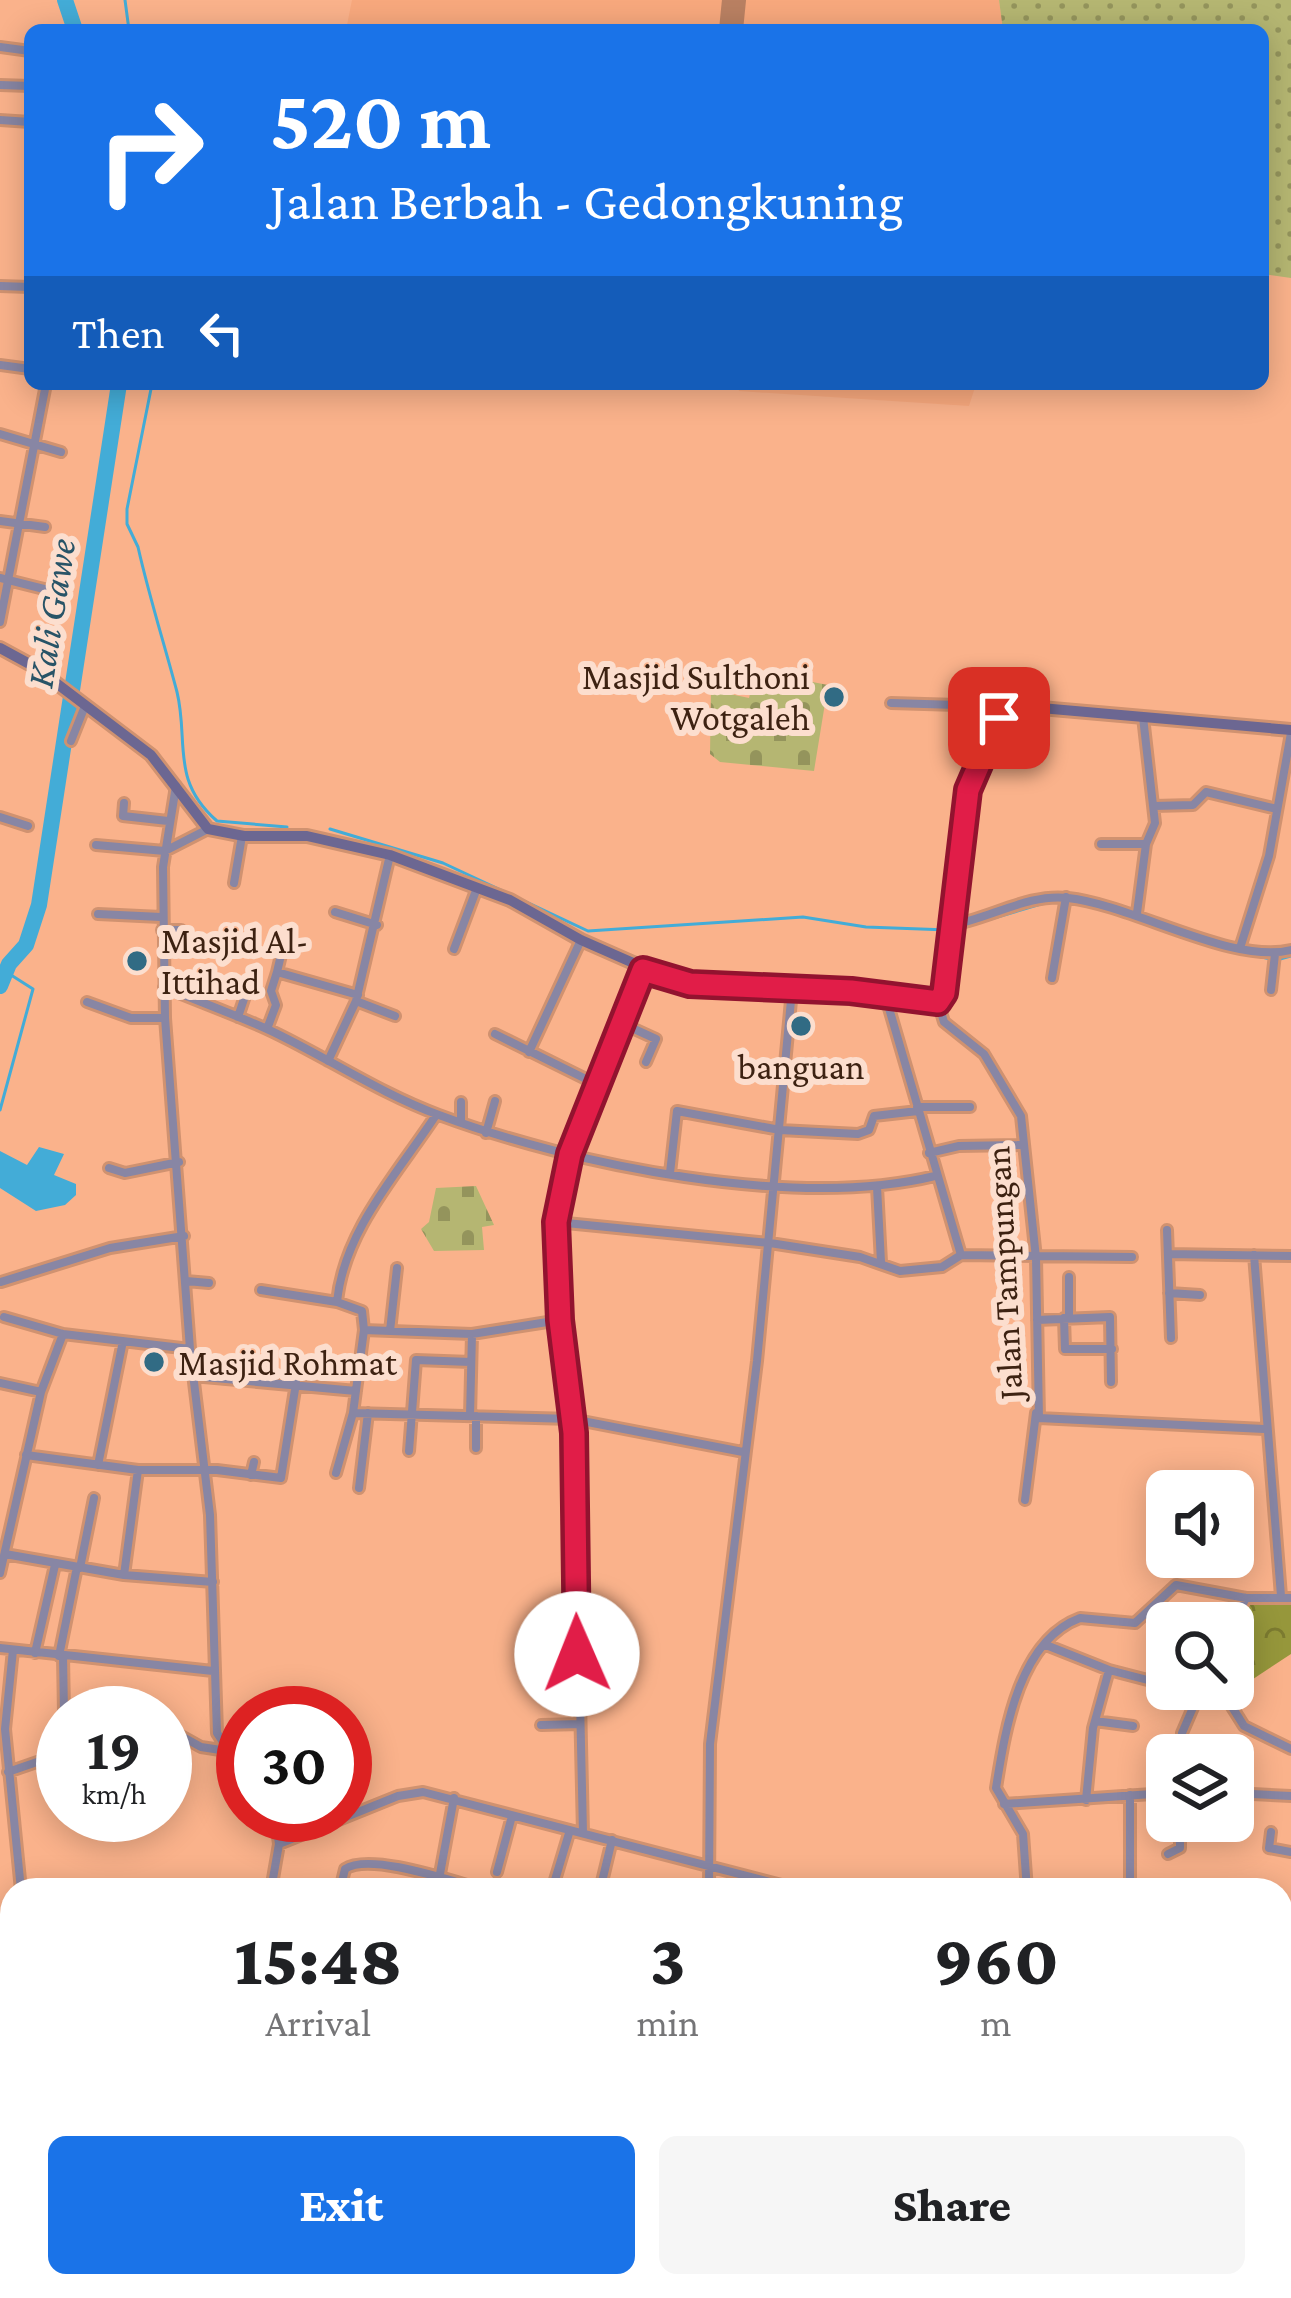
<!DOCTYPE html>
<html lang="en">
<head>
<meta charset="utf-8">
<style>
  body { margin:0; font-family:"Crimson Pro",serif; background:#f6f6f6; color:#202124; height:100vh; display:flex; flex-direction:column; font-size:45px; white-space:nowrap }
  * { box-sizing:border-box; margin:0 }
  p { font-size:39px; color:#757577 }
  .icon { flex:none; width:66px; height:66px; fill:none; stroke:currentColor; stroke-width:2; stroke-linecap:round; stroke-linejoin:round }
  .map { position:relative; flex:1; overflow:hidden }
  .side { position:absolute; left:0px; top:1878px; width:1293px; height:420px; display:flex; flex-direction:column; background:#fff; border-radius:36px 36px 0 0; box-shadow:0 6px 30px #0003 }
  .side>* { flex:none }
  .top-card { position:absolute; left:24px; top:24px; width:1245px; height:366px; border-radius:18px; box-shadow:0 6px 30px #0003; background:#1a73e8; color:#fff; overflow:hidden }
  .fabs { position:absolute; left:1146px; top:1470px; display:grid; gap:24px }
  .fabs a { display:grid; place-items:center; width:108px; height:108px; border-radius:18px; background:#fff; box-shadow:0 6px 30px #0003; font-size:60px }
  .speed { position:absolute; left:36px; top:1686px; display:flex; gap:24px; font-size:60px; font-weight:700; text-align:center }
  .speed>* { display:grid; place-content:center; width:156px; height:156px; border-radius:50%; background:#fff; box-shadow:0 6px 30px #0003; line-height:1 }
  .speed small { font-size:30px; font-weight:400 }
  .speed .limit { border:18px solid #d22; background:#fff; color:#111 }
  .pin { position:absolute; display:grid; place-items:center; width:102px; height:102px; color:#fff; margin:-51px; border-radius:24px; box-shadow:0 6px 18px #0006 }
  .me { position:absolute; width:132px; margin:-66px; rotate:359deg; stroke-linejoin:round; filter:drop-shadow(0 0 9px #0008) }
  .turn { display:flex; align-items:center; gap:42px; height:252px; padding:0 48px; font-size:54px }
  .turn .icon { width:156px; height:156px; stroke-width:2.5 }
  .turn b { display:block; font-size:84px; line-height:102px }
  .then { display:flex; align-items:center; height:114px; padding:0 48px; background:#0003; gap:24px; font-size:45px }
  .eta { display:flex; justify-content:space-evenly; align-items:center; height:204px; text-align:center }
  .eta b { font-size:72px; font-weight:800; line-height:84px }
  .button { display:flex; gap:24px; margin-top:auto; padding:24px 48px }
  .button a { flex:1; height:138px; border-radius:18px; background:#1a73e8; color:#fff; font-size:48px; font-weight:800; line-height:138px; text-align:center }
  .button a+a { background:#f6f6f6; color:#202124 }
  .map>svg:first-child { display:block }
</style>
</head>
<body>
<div class="map">
<svg width="1291" height="2298" viewBox="0 0 1291 2298">
  <defs>
    <pattern id="grass-dots" width="8" height="8" patternUnits="userSpaceOnUse" patternTransform="scale(3)"><rect width="8" height="8" fill="#b5b672"/><path d="M2 2h.1M6 6h.1" fill="none" stroke="#94945c" stroke-width="1.8" stroke-linecap="round"/></pattern>
    <pattern id="forest-crowns" width="20" height="18" patternUnits="userSpaceOnUse" patternTransform="scale(3)"><rect width="20" height="18" fill="#96973b"/><path d="M2 6a3 3 0 1 1 6 0M12 15a3 3 0 1 1 6 0" fill="none" stroke="#7c7b30"/></pattern>
    <pattern id="cemetery-stones" width="16" height="16" patternUnits="userSpaceOnUse" patternTransform="scale(3)"><rect width="16" height="16" fill="#b5b672"/><path d="M2 7V4a2 2 0 0 1 4 0v3zM10 15v-3a2 2 0 0 1 4 0v3z" fill="#94945c"/></pattern>
  </defs>
  <rect width="100%" height="100%" fill="#fab28b"/>
  <path fill="#f7a87d" d="M352,0H999L1003,30H346Z
    M736,384H976L969,406L739,391Z"/>
  <path fill="url(#grass-dots)" d="M999,0H1291V278L1263,274V30H1003Z"/>
  <path fill="url(#forest-crowns)" d="M1245,1602H1291V1654L1244,1685C1228,1657 1229,1630 1245,1602Z"/>
  <path fill="url(#cemetery-stones)" d="M756,671L828,685L814,771L720,762L710,754L711,690L749,698Z
    M476,1186L494,1225L482,1227L484,1250L434,1251L421,1229L429,1222L436,1188Z"/>
  <path fill="#43acd7" d="M39,1147L64,1154L54,1175L76,1184V1195L65,1205L36,1211L0,1188V1151L27,1165Z"/>
  <g fill="none" stroke-linecap="round" stroke-linejoin="round">
    <path stroke="#43acd7" stroke-width="3" d="M125,0L129,30
      M152,384L127,509V524L138,547C149,596 164,643 177,692C189,741 170,780 217,821L287,827
      M330,829L443,863L588,931L803,917L866,927L948,930
      M957,929L1051,901
      M1250,954L1270,959
      M1280,959L1291,956
      M0,968L33,989L0,1110
      M0,1942L12,1936"/>
    <path stroke="#43acd7" stroke-width="16" d="M65,0L75,30
      M0,986L9,964L26,945L39,905L119,384
      M0,2084L11,2147L0,2165"/>
    <path stroke="#b98062" stroke-width="24" d="M731,30L734,0"/>
    <defs>
      <path id="street" d="M0,47L30,51
        M0,85L30,86
        M0,120L30,122
        M0,286L30,287
        M0,365L30,369
        M0,434L61,452
        M0,521L45,527
        M0,578L44,589
        M0,622L46,384
        M891,703L991,706L1002,714
        M71,741L85,706
        M176,786L163,867L165,1018L190,1349L210,1515L217,1733L243,1772
        M124,803L123,816L168,821
        M1154,806L1193,805L1206,792L1277,809
        M0,817L28,826
        M1101,844H1146
        M96,845L165,851L208,829
        M234,883L242,836
        M335,912L377,925
        M1137,913L1146,844L1155,823L1143,717
        M98,914L161,917
        M951,925C989,919 1029,893 1068,898C1133,905 1233,965 1291,950
        M162,930H181
        M1240,948L1269,856L1291,733
        M454,949L477,888
        M277,972L285,938
        M1052,978L1066,897
        M164,987C198,1001 233,1014 267,1029C325,1056 379,1093 439,1115C573,1165 795,1210 935,1176
        M1271,990L1275,954
        M886,998L961,1255L1132,1257
        M356,1001L395,1016
        M87,1002L131,1018H165
        M938,1002L944,1022L984,1054L1021,1116L1036,1258L1039,1418L1264,1429
        M238,1017L246,993
        M621,1023L656,1039L646,1062
        M267,1029L276,1005L271,991L277,972L358,995
        M495,1034L596,1084
        M529,1052L581,940
        M328,1061L356,1001L390,855
        M461,1102V1122
        M917,1107H970
        M486,1133L495,1101
        M929,1153L959,1146L1024,1145
        M109,1168L125,1173L179,1162
        M670,1173L677,1111L780,1130L858,1134L869,1130L874,1116L918,1111
        M877,1187L881,1262
        M556,1222L770,1243L860,1257L900,1271L942,1267L961,1255
        M1167,1230L1171,1338
        M1169,1254L1291,1256
        M1254,1255L1281,1596
        M1069,1277V1318
        M186,1281L209,1283
        M1,1282L110,1248L184,1236
        M261,1290L337,1302
        M1169,1293L1200,1295
        M4,1317L63,1334L190,1349
        M1064,1318L1065,1349H1112
        M1037,1320L1110,1317L1111,1382
        M364,1330L362,1311L337,1302C344,1230 398,1173 436,1115
        M390,1331L397,1268
        M193,1376L356,1391
        M0,1383L41,1392
        M353,1413L572,1419L743,1452
        M470,1416L472,1334
        M476,1416V1448
        M409,1451L416,1360L471,1362
        M26,1455L138,1470H217L281,1478L296,1383
        M98,1465L123,1341
        M336,1473L353,1413L364,1330L472,1334L560,1320
        M251,1475L254,1462
        M359,1488L368,1413
        M1025,1500L1036,1413
        M5,1554L124,1575L213,1582
        M80,1568L94,1498
        M0,1573L41,1392L63,1334
        M124,1575L138,1470
        M1233,1623L1246,1598
        M1165,1641H1167
        M1046,1645L1109,1670L1167,1685
        M0,1648L213,1671
        M13,1650L5,1729L21,1890
        M35,1653L55,1565
        M59,1656L77,1567
        M63,1656L64,1713
        M1200,1690L1227,1699L1244,1726L1291,1749
        M1095,1721L1133,1726
        M541,1725L580,1724
        M165,1727L201,1747L227,1751
        M1181,1755L1182,1733L1201,1689
        M8,1772L63,1753
        M1233,1793L1291,1796
        M1130,1795V1890
        M1086,1800L1093,1728L1109,1670
        M1004,1804L1167,1793
        M1271,1832L1269,1848L1291,1852
        M583,1833L574,1433L560,1320L556,1222L570,1154L643,970
        M279,1844L398,1796L423,1792L801,1890
        M1168,1854L1180,1848V1821
        M497,1872L512,1816
        M271,1890L279,1844L275,1815
        M340,1890L345,1869C370,1852 454,1882 484,1890
        M437,1890L454,1798
        M552,1890L570,1830
        M600,1890L612,1840
        M709,1890L710,1744L757,1361L792,990
        M881,1890H904
        M1027,1890L1023,1834L996,1788C1005,1732 1018,1641 1080,1618L1135,1623L1176,1585L1246,1598H1291
        M1281,1928L1291,1929
        M0,1964L12,1955
        M405,2286L407,2298
        M453,2286L484,2298
        M593,2286L594,2298
        M838,2286L857,2298
        M146,2294L166,2298
        M184,2298L187,2286
        M245,2298L247,2286
        M555,2298L560,2286
        M706,2298V2286
        M896,2298L897,2286
        M986,2298L989,2286
        M1091,2298L1092,2286
        M1118,2298L1120,2286
        M1158,2298L1162,2286"/>
      <path id="secondary" d="M0,648L35,667L151,755L208,829L244,836H307L390,855L510,900L581,940L672,980L851,991L928,1004L944,993L968,790C977,761 987,716 1018,706L1291,730"/>
    </defs>
    <use href="#street" stroke="#d09270" stroke-width="14"/>
    <use href="#secondary" stroke="#d09270" stroke-width="16"/>
    <use href="#street" stroke="#8886a4" stroke-width="8"/>
    <use href="#secondary" stroke="#6c6792" stroke-width="10"/>
  </g>
  <g fill="none" stroke-linecap="round" stroke-linejoin="round">
    <defs>
      <path id="route" d="M577,1654L574,1433L560,1320L556,1222L570,1154L643,970L690,984L851,991L938,1002L944,993L968,790L999,718"/>
    </defs>
    <use href="#route" stroke="#92132f" stroke-width="30"/>
    <use href="#route" stroke="#e11d48" stroke-width="21"/>
  </g>
  <g fill="#316b84" stroke="#fcdece" stroke-width="4.5">
    <circle cx="834" cy="697" r="12"/>
    <circle cx="137" cy="961" r="12"/>
    <circle cx="801" cy="1026" r="12"/>
    <circle cx="154" cy="1362" r="12"/>
  </g>
  <g text-anchor="middle" stroke-width="12" stroke-linejoin="round" paint-order="stroke">
    <g font-size="36" fill="#3d2212" stroke="#fcdece" text-anchor="start">
      <text x="810" y="689" text-anchor="end">Masjid Sulthoni<tspan x="810" dy="41">Wotgaleh</tspan></text>
      <text x="161" y="953">Masjid Al-<tspan x="161" dy="41">Ittihad</tspan></text>
      <text x="801" y="1079" text-anchor="middle">banguan</text>
      <text x="178" y="1375">Masjid Rohmat</text>
    </g>
    <g font-size="36" fill="#3d2212" stroke="#fcdece">
      <text transform="translate(1003 1273) rotate(-93)" y="13">Jalan Tampungan</text>
    </g>
    <g font-size="39" font-style="italic" fill="#285467" stroke="#fcdece">
      <text transform="translate(50 613) rotate(-81)" y="14">Kali Gawe</text>
    </g>
  </g>
</svg>
<div class="fabs">
<a><svg class="icon" aria-label="sound" viewBox="0 0 24 24"><path d="M4 9h4l5-4v14l-5-4H4zM17 9q2 3 0 6"/></svg></a>
<a><svg class="icon" aria-label="search" viewBox="0 0 24 24"><circle cx="10" cy="10" r="6"/><path d="M15 15l6 6"/></svg></a>
<a><svg class="icon" aria-label="layers" viewBox="0 0 24 24"><path d="M12 4l9 5-9 5-9-5zM3 14l9 5 9-5"/></svg></a>
</div>
<div class="speed"><div>19<small>km/h</small></div><div class="limit">30</div></div>
<div class="pin" style="left:999px;top:718px;background:#d93025"><svg class="icon" aria-label="arrive" viewBox="0 0 24 24"><path d="M6 21V4h12l-3 4 3 4H6"/></svg></div>
<svg class="me" style="left:577px;top:1654px" viewBox="-20 -20 40 40"><circle r="19" fill="#fff"/><path d="M0-13L10 11 0 6-10 11z" fill="#e11d48"/></svg>
<div class="top-card">
<div class="turn"><svg class="icon" aria-label="right" viewBox="0 0 24 24"><path d="M7 20v-9h11M14 6l5 5-5 5"/></svg><div><b>520 m</b>Jalan Berbah - Gedongkuning</div></div>
<div class="then">Then<svg class="icon" aria-label="left" viewBox="0 0 24 24"><path d="M17 20v-9H6M10 6l-5 5 5 5"/></svg></div>
</div>
<section class="side">
<div class="eta">
<div><b>15:48</b><p>Arrival</p></div>
<div><b>3</b><p>min</p></div>
<div><b>960</b><p>m</p></div>
</div>
<div class="button"><a>Exit</a><a>Share</a></div>
</section>
</div>
</body>
</html>
